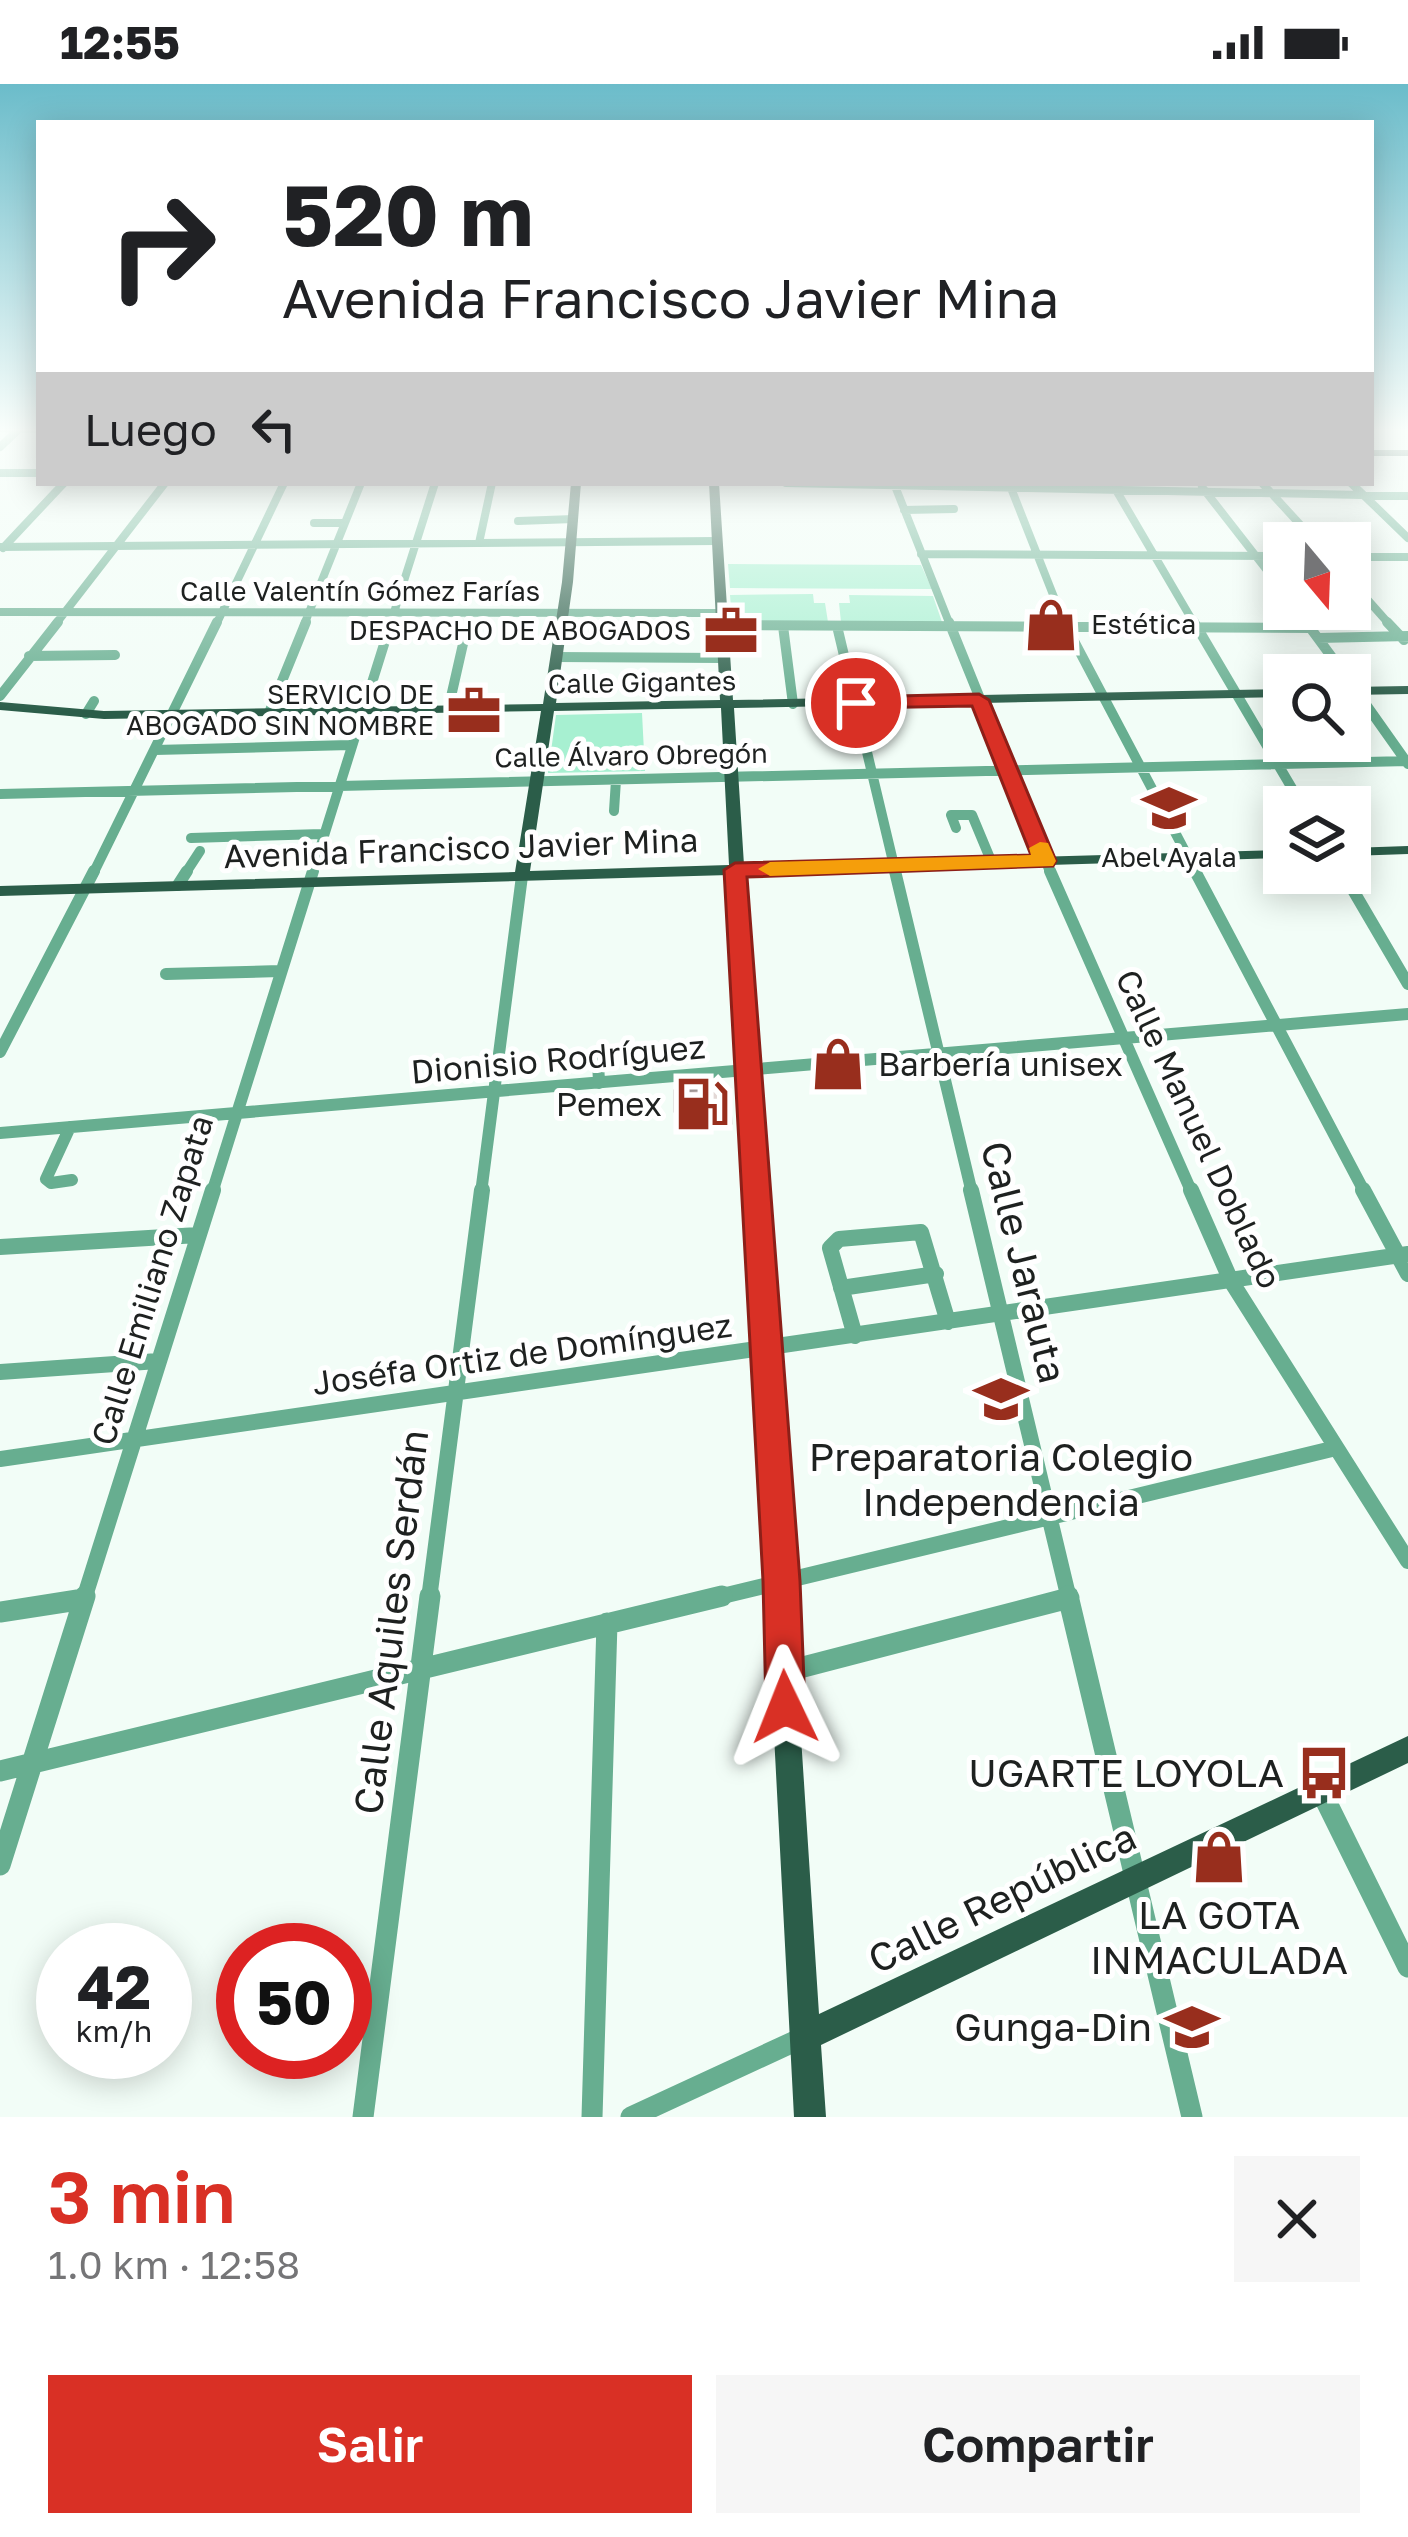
<!DOCTYPE html>
<html lang="es">
<head>
<meta charset="utf-8">
<style>
  body { margin:0; font-family:"Golos Text",sans-serif; background:#f6f6f6; color:#202124; height:100vh; display:flex; flex-direction:column; font-size:45px; white-space:nowrap }
  * { box-sizing:border-box; margin:0 }
  p { font-size:39px; color:#757577 }
  .icon { flex:none; width:66px; height:66px; fill:none; stroke:currentColor; stroke-width:2; stroke-linecap:round; stroke-linejoin:round }
  .map { position:relative; height:2033px; overflow:hidden }
  .drawer { display:flex; flex-direction:column; background:#fff; flex:1 }
  .drawer>* { flex:none }
  .banner { position:absolute; left:36px; top:36px; width:1338px; height:366px; border-radius:0px; box-shadow:0 6px 30px #0003; background:#fff; color:#202124; overflow:hidden }
  .needle { width:78px; rotate:161deg }
  .buttons { position:absolute; left:1263px; top:438px; display:grid; gap:24px }
  .buttons a { display:grid; place-items:center; width:108px; height:108px; border-radius:0px; background:#fff; box-shadow:0 6px 30px #0003; font-size:60px }
  .speed { position:absolute; left:36px; top:1839px; display:flex; gap:24px; font-size:60px; font-weight:700; text-align:center }
  .speed>* { display:grid; place-content:center; width:156px; height:156px; border-radius:50%; background:#fff; box-shadow:0 6px 30px #0003; line-height:1 }
  .speed small { font-size:30px; font-weight:400 }
  .speed .limit { border:18px solid #d22; background:#fff; color:#111 }
  .pin { position:absolute; display:grid; place-items:center; width:102px; height:102px; color:#fff; margin:-51px; border:6px solid #fff; border-radius:50%; box-shadow:0 3px 12px #0007 }
  .me { position:absolute; width:132px; margin:-66px; rotate:358deg; stroke-linejoin:round; filter:drop-shadow(0 0 9px #0008) }
  .turn { display:flex; align-items:center; gap:42px; height:252px; padding:0 48px; font-size:54px }
  .turn .icon { width:156px; height:156px; stroke-width:2.5 }
  .turn b { display:block; font-size:84px; line-height:102px }
  .then { display:flex; align-items:center; height:114px; padding:0 48px; background:#0003; gap:24px; font-size:45px }
  .round { display:grid; place-items:center; flex:none; width:126px; height:126px; border-radius:0px; background:#f6f6f6 }
  .head { display:flex; align-items:center; justify-content:space-between; height:204px; padding:0 48px }
  h1 { font-size:72px; font-weight:600; line-height:90px; color:#d93025 }
  .primary-button { display:flex; gap:24px; margin-top:auto; padding:24px 48px }
  .primary-button a { flex:1; height:138px; border-radius:0px; background:#d93025; color:#fff; font-size:48px; font-weight:600; line-height:138px; text-align:center }
  .primary-button a+a { background:#f6f6f6; color:#202124 }
  .status { display:flex; justify-content:space-between; align-items:center; height:84px; padding:0 60px; background:#fff; direction:ltr }
  .status svg { height:33px; fill:currentColor }
  .map>svg:first-child { display:block }
</style>
</head>
<body>
<div class="status"><b>12:55</b><svg viewBox="0 0 49 12"><path d="M0 12V9h3v3zM5 12V6h3v6zM10 12V3h3v9zM15 12V0h3v12zM26 1h20v11H26zM47 4h2v5h-2z"/></svg></div>
<div class="map">
<svg width="1408" height="2033" viewBox="0 0 1408 2033">
  <rect width="100%" height="100%" fill="#f2fdf7"/>
  <path fill="#a7f0d1" d="M728,480L921,481L932,505L730,504Z
    M813,510L814,519H825L828,538L732,536L730,511Z
    M849,511L933,512L942,538H841L839,519H850Z
    M642,629L645,687L548,689L556,631Z"/>
  <g fill="none" stroke-linecap="round" stroke-linejoin="round">
    <path stroke="#67ae90" stroke-width="8" d="M0,344L39,345
      M0,363L20,344
      M0,389H39
      M786,399L1408,412
      M1009,399L1065,541
      M1262,399L1317,459
      M1351,399L1408,454
      M895,402L950,541
      M1202,403L1284,508
      M1116,406L1195,541
      M904,426L954,425
      M518,437L574,435
      M314,439H344
      M479,459L492,399
      M0,463L716,457
      M3,464L64,399
      M921,470L1284,472
      M1350,473H1408
      M1350,496L1390,541
      M1297,525L1308,541
      M0,528L721,529
      M55,541L165,399
      M216,541L284,399
      M304,541L361,399
      M390,541L435,399
      M467,541L470,529"/>
    <path stroke="#67ae90" stroke-width="10" d="M949,538L1051,790
      M1064,538L1197,790
      M1194,538L1303,723
      M1306,538L1345,591
      M1387,538L1404,556
      M721,541L1312,544
      M783,542L793,620
      M837,542L896,790
      M1318,554L1408,552
      M29,572L115,571
      M556,573L723,574
      M1350,598L1408,680
      M0,612L58,538
      M448,626L468,538
      M269,629L306,538
      M86,630L94,617
      M155,666L350,661
      M0,710L1408,677
      M614,727L616,696
      M956,744L951,731H972L992,779
      M191,754L322,750
      M93,790L217,538
      M185,790L200,767
      M312,790L391,538"/>
    <path stroke="#67ae90" stroke-width="12" d="M895,787L972,1109
      M1050,787L1192,1109
      M1195,787L1365,1109
      M1343,789L1408,900
      M178,801L187,787
      M166,890L280,887
      M0,968L94,787
      M598,977L599,999
      M70,1043L46,1095L51,1099L72,1096
      M0,1049L1408,930
      M212,1109L313,787
      M481,1109L522,792"/>
    <path stroke="#67ae90" stroke-width="16" d="M971,1106L1069,1515
      M1191,1106L1231,1197L1408,1477
      M1363,1106L1408,1190
      M0,1163L198,1151
      M841,1204L936,1190
      M855,1252L830,1164L839,1155L921,1148L948,1238
      M0,1288L158,1277
      M0,1375L1408,1170
      M84,1515L213,1106
      M429,1515L482,1106
      M710,1515L1336,1364
      M1063,1515L1069,1514"/>
    <path stroke="#67ae90" stroke-width="21" d="M1068,1512L1192,2033
      M0,1528L84,1515
      M784,1588L1069,1514
      M0,1687L722,1512
      M1321,1707L1408,1883
      M0,1781L85,1512
      M363,2033L430,1512
      M592,2033L607,1539
      M631,2033L804,1953"/>
    <path fill="#2b5d49" fill-rule="evenodd" d="M1371,366H1408V372H1371Z
      M571,399H581L573,498L556,619L720,616L709,399H719L733,616L1284,605V613L734,624L744,781L1284,766V774L745,790L819,1930L1408,1652V1679L821,1961L826,2033H794L729,791L0,812V802L515,788L541,627L104,635L0,626V618L104,627L543,620L562,498ZM721,624L729,781L530,787L554,627Z
      M1408,602V610L1350,611V603Z
      M1408,762V770L1350,772V764Z"/>
  </g>
  <path fill="#c3bab8" d="M729,1005L731,1043H717V1030L675,1031V1007Z"/>
  <path fill="#e3d8d6" stroke="#9f9796" stroke-width="3" d="M729,1005L731,1039H717V1026L675,1027V1007Z"/>
  <linearGradient id="sky" x2="0" y2="1"><stop stop-color="#6bbcca"/><stop offset="0.55" stop-color="#f9fefb"/><stop offset="1" stop-color="#f9fefb" stop-opacity="0"/></linearGradient>
  <rect width="1408" height="628" fill="url(#sky)"/>
  <path fill="#d93025" stroke="#8d1f18" stroke-width="3" d="M979,610L989,616L1056,777L1053,782L747,793L800,1497L805,1623L799,1637L785,1642L772,1637L766,1623L763,1497L724,786L735,779L1031,771L972,622L856,624L846,619L856,613Z"/>
  <path fill="#f59e0b" d="M1040,758L1048,759L1056,777L1053,782L770,792L758,785L770,778L1031,771L1029,764Z"/>
  <defs>
    <symbol id="shop-bare" viewBox="-9 -9 18 18"><path d="M-5-2.5h2.3a2.7 3.5 0 0 1 5.4 0H5L5.5 6h-11ZM-1.5-2.5h3a1.5 2.3 0 0 0-3 0Z" fill="#982e1d" stroke="#fff" stroke-width="2.5" paint-order="stroke"/></symbol>
    <symbol id="office-bare" viewBox="-9 -9 18 18"><path d="M-6-3h4V-5.5h4V-3h4V5H-6ZM-1-4.5V-3h2v-1.5ZM-6 0V1H6V0Z" fill="#982e1d" stroke="#fff" stroke-width="2.5" paint-order="stroke"/></symbol>
    <symbol id="school-bare" viewBox="-9 -9 18 18"><path d="M0-5L7-2L0 1L-7-2ZM-4 1L0 2.5L4 1V4Q0 6-4 4Z" fill="#982e1d" stroke="#fff" stroke-width="2.5" paint-order="stroke"/></symbol>
    <symbol id="fuel-bare" viewBox="-9 -9 18 18"><path d="M-5.5-6h7V0h2V4h1.3V-2.5L3-4.5l.8-.8L6-3V5H2.5V1h-1V6h-7ZM-4.2-4.7v3.2H.2V-4.7Z" fill="#982e1d" stroke="#fff" stroke-width="2.5" paint-order="stroke"/></symbol>
    <symbol id="university-bare" viewBox="-9 -9 18 18"><path d="M0-5L7-2L0 1L-7-2ZM-4 1L0 2.5L4 1V4Q0 6-4 4Z" fill="#982e1d" stroke="#fff" stroke-width="2.5" paint-order="stroke"/></symbol>
    <symbol id="bus-bare" viewBox="-9 -9 18 18"><path d="M-5-6H5V4H4V6H2V4H-2V6H-4V4H-5ZM-3.5-4V0h7V-4ZM-3.5 1.2v1.5H-2V1.2ZM2 1.2v1.5H3.5V1.2Z" fill="#982e1d" stroke="#fff" stroke-width="2.5" paint-order="stroke"/></symbol>
  </defs>
  <g fill-rule="evenodd">
    <use href="#shop-bare" x="1013" y="503" width="76" height="76"/>
    <use href="#office-bare" x="693" y="509" width="76" height="76"/>
    <use href="#office-bare" x="436" y="589" width="76" height="76"/>
    <use href="#school-bare" x="1131" y="686" width="76" height="76"/>
    <use href="#shop-bare" x="800" y="942" width="76" height="76"/>
    <use href="#fuel-bare" x="664" y="982" width="76" height="76"/>
    <use href="#university-bare" x="963" y="1277" width="76" height="76"/>
    <use href="#bus-bare" x="1286" y="1651" width="76" height="76"/>
    <use href="#shop-bare" x="1181" y="1735" width="76" height="76"/>
    <use href="#school-bare" x="1154" y="1905" width="76" height="76"/>
  </g>
  <g text-anchor="middle" stroke-width="10" stroke-linejoin="round" paint-order="stroke">
    <g font-size="27" fill="#1e2120" stroke="#fff">
      <text x="360" y="517">Calle Valentín Gómez Farías</text>
      <text transform="translate(642 599) rotate(-1)" y="9">Calle Gigantes</text>
      <text transform="translate(631 672) rotate(-1)" y="9">Calle Álvaro Obregón</text>
    </g>
    <g font-size="27" fill="#1e2120" stroke="#fff" text-anchor="end">
      <text x="1091" y="550" text-anchor="start">Estética</text>
      <text x="691" y="556">DESPACHO DE ABOGADOS</text>
      <text x="434" y="620">SERVICIO DE<tspan x="434" dy="31">ABOGADO SIN NOMBRE</tspan></text>
      <text x="1169" y="783" text-anchor="middle">Abel Ayala</text>
    </g>
    <g font-size="33" fill="#1e2120" stroke="#fff">
      <text transform="translate(461 764) rotate(-2)" y="12">Avenida Francisco Javier Mina</text>
      <text transform="translate(558 975) rotate(-5)" y="12">Dionisio Rodríguez</text>
      <text transform="translate(1199 1045) rotate(65)" y="12">Calle Manuel Doblado</text>
      <text transform="translate(152 1196) rotate(-73)" y="12">Calle Emiliano Zapata</text>
      <text transform="translate(522 1270) rotate(-8)" y="12">Joséfa Ortiz de Domínguez</text>
    </g>
    <g font-size="33" fill="#1e2120" stroke="#fff" text-anchor="start">
      <text x="878" y="992">Barbería unisex</text>
      <text x="662" y="1032" text-anchor="end">Pemex</text>
    </g>
    <g font-size="39" fill="#1e2120" stroke="#fff">
      <text transform="translate(1024 1178) rotate(76)" y="14">Calle Jarauta</text>
      <text transform="translate(391 1538) rotate(-83)" y="14">Calle Aquiles Serdán</text>
      <text transform="translate(1002 1814) rotate(-26)" y="14">Calle República</text>
    </g>
    <g font-size="39" fill="#1e2120" stroke="#fff">
      <text x="1001" y="1387">Preparatoria Colegio<tspan x="1001" dy="45">Independencia</tspan></text>
      <text x="1284" y="1703" text-anchor="end">UGARTE LOYOLA</text>
      <text x="1219" y="1845">LA GOTA<tspan x="1219" dy="45">INMACULADA</tspan></text>
      <text x="1152" y="1957" text-anchor="end">Gunga-Din</text>
    </g>
  </g>
</svg>
<div class="buttons">
<a><svg class="needle" viewBox="-14 -14 28 28"><path d="M0-13l5 13h-10z" fill="#e53935"/><path d="M0 13l5-13h-10z" fill="#757577"/></svg></a>
<a><svg class="icon" aria-label="search" viewBox="0 0 24 24"><circle cx="10" cy="10" r="6"/><path d="M15 15l6 6"/></svg></a>
<a><svg class="icon" aria-label="layers" viewBox="0 0 24 24"><path d="M12 4l9 5-9 5-9-5zM3 14l9 5 9-5"/></svg></a>
</div>
<div class="speed"><div>42<small>km/h</small></div><div class="limit">50</div></div>
<div class="pin" style="left:856px;top:619px;background:#d93025"><svg class="icon" aria-label="arrive" viewBox="0 0 24 24"><path d="M6 21V4h12l-3 4 3 4H6"/></svg></div>
<svg class="me" style="left:785px;top:1623px" viewBox="-20 -20 40 40"><path d="M0-17L14 15 0 8-14 15z" fill="#d93025" stroke="#fff" stroke-width="4"/></svg>
<div class="banner">
<div class="turn"><svg class="icon" aria-label="right" viewBox="0 0 24 24"><path d="M7 20v-9h11M14 6l5 5-5 5"/></svg><div><b>520 m</b>Avenida Francisco Javier Mina</div></div>
<div class="then">Luego<svg class="icon" aria-label="left" viewBox="0 0 24 24"><path d="M17 20v-9H6M10 6l-5 5 5 5"/></svg></div>
</div>
</div>
<section class="drawer">
<div class="head"><div><h1>3 min</h1><p>1.0 km · 12:58</p></div><a class="round"><svg class="icon" aria-label="close" viewBox="0 0 24 24"><path d="M6 6l12 12M18 6L6 18"/></svg></a></div>
<div class="primary-button"><a>Salir</a><a>Compartir</a></div>
</section>
</body>
</html>
